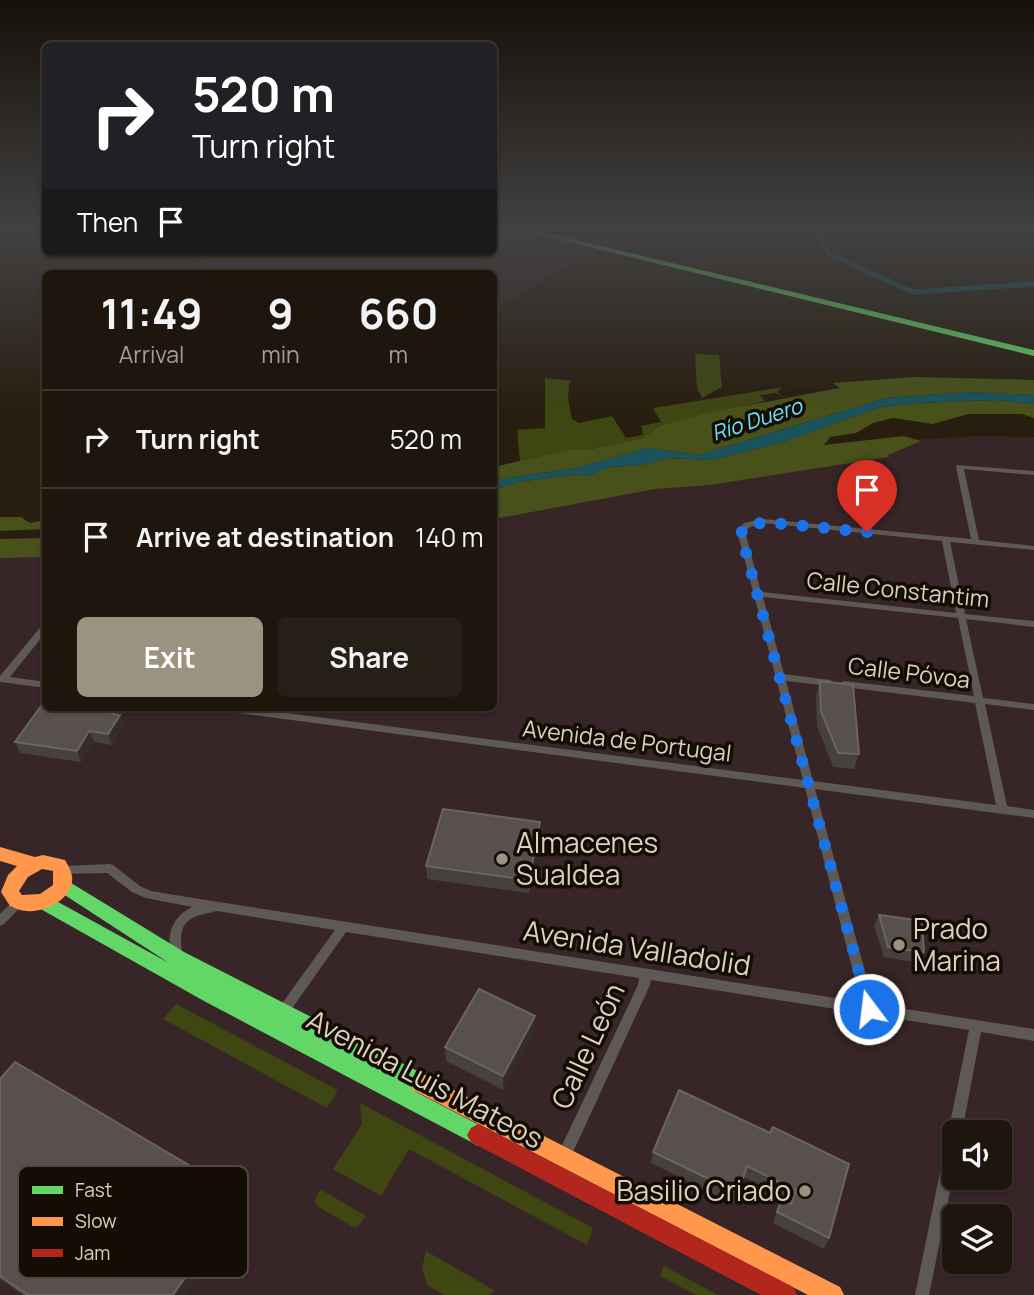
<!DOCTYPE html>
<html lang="en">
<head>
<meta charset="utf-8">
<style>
  body { margin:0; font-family:Manrope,sans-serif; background:#261f15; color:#f1f3f6; height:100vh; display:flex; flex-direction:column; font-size:26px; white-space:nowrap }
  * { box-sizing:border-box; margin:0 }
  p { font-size:23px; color:#a19f9d }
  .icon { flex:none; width:38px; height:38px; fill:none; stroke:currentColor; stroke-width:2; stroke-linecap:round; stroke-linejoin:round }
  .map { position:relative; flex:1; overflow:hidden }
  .details { position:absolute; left:42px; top:270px; width:455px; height:441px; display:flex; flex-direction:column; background:#1e160c; border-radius:10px; box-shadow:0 2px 5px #0004,0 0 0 2px #3c352d }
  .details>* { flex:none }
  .guide { position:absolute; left:42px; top:42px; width:455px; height:214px; border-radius:10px; box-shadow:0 2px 5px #0004,0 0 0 2px #3c352d; background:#202124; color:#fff; overflow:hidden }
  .controls { position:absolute; left:942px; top:1120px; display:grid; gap:14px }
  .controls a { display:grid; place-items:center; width:70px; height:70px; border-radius:10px; background:#1e160c; box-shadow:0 2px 5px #0004,0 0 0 2px #3c352d; font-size:35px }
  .pin { position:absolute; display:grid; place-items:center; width:60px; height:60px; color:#fff; margin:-72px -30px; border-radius:50% 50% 50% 0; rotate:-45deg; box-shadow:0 0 7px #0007 }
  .pin .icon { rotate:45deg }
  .me { position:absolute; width:77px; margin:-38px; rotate:345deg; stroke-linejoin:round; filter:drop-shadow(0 0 5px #0008) }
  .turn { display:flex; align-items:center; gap:24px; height:147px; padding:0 35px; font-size:32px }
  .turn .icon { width:91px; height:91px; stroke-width:2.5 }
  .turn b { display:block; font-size:49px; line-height:60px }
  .then { display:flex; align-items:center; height:66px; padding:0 35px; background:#0003; gap:14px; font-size:26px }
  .eta { display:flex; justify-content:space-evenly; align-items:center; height:119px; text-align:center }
  .eta b { font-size:42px; font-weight:700; line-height:49px }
  .action { display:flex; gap:14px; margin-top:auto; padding:14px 35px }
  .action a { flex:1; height:80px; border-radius:10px; background:#9c9282; color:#fff; font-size:28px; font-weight:700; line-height:80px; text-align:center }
  .action a+a { background:#261f15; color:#f1f3f6 }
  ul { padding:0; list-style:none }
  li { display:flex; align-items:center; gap:21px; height:98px; padding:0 35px; border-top:2px solid #3c352d }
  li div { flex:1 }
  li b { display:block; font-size:26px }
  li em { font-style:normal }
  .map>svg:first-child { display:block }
</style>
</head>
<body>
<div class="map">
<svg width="1034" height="1295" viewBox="0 0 1034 1295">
  <rect width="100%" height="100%" fill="#281e10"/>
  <path fill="#372527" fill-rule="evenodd" d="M494,229H506L596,249L494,310V273H235L167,252H494Z
    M978,436L1034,437V1295H0V553L45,551L46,707H494V512L912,440ZM954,1132H999V1178H954ZM954,1216H999V1262H954Z"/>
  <path fill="#3e4612" d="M695,354L719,355L722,387L702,398L697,388Z
    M545,378L572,381L569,383L568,399L572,419L579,423L612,416L626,438L643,435L641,426L661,422L653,408L778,388L834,383L782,388L777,392L785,399L776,393L760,395L765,401L661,425L643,438L587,450H567L520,461L517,430L545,428Z
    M176,1004L338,1090L327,1108L163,1019Z
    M360,1103L593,1228L587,1245L409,1149L381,1196L333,1169L362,1124Z
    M320,1189L366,1216L358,1226L353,1227L317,1206L315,1200Z
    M426,1251L494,1290L490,1295H444L427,1285L422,1268Z
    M664,1266L718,1295H696L660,1276Z"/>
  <path fill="#48511a" d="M915,377L1034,380V395L967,392L886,398L699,455L648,448L576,468L494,480V467L567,450H587L643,438L661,425L712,412L840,388L833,383Z
    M995,400L1034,404V418L1022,414H968L933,424L893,418L873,423L856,433L830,437L824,445L904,436L921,441L888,455L889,457L710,485L655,489L494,519V490L517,482L580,474L588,476L610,467L642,465L667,458L711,460L783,442L880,407L918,403Z
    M0,517H21L30,523L45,520V529L0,531Z
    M45,538V557L0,558V539Z"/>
  <path fill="#1a535c" d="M967,392L1034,395V404L995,400L918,403L880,407L783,442L711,460L667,458L642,465L610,467L588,476L580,474L517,482L494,490V480L576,468L648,448L699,455L886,398Z"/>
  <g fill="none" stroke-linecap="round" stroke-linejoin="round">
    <path stroke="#1a535c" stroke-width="5" d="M817,233L829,254L913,292L1034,284"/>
    <path fill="#5f5955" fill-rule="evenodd" d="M957,465L1034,471V475L964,469L979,540L1034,546V550L950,542L965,614L1034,621V627L966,619L983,698L1034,704V710L985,704L1007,806L1034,810V818L815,789L874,1004L1034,1029V1041L981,1032L962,1132H954V1172L929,1295H915L969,1030L651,980L650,985L568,1163L563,1165L558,1163L556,1158L638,985L639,978L346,932L286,1017L282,1019L278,1017L276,1013L278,1009L335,930L217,911C198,916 180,916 181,942C181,949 183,953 181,960L177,961L173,960C165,938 170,918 192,907L146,898L132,892L107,873L63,874L59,873L58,870L59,867L63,866L109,864L113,865L140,886L151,891L187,897L861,1002L805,788L216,710L213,709L211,707H241L803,780L737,531L744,523L763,519L971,539L956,467ZM763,523L942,541L956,613L761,592L745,531L750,527ZM763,597L958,618L974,696L844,681L839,684L844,687L975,703L996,805L813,781L786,681L830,686L835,683L830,680L784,674Z
      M46,623V632L10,677L46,682V688L0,682V676L43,624Z
      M18,898L22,900L24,903L22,906L4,924L0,926V914L14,900Z"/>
    <path fill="#63d668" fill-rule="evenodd" d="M516,229H531L1034,350V356Z
      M63,878L184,952L427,1076L430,1083L427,1090L420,1093L414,1091L485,1128L489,1135L485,1142L478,1146L471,1142L204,1001L37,907L34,902L37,897L43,895L49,897L169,963L57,890L54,885L57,880Z"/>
    <path fill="#ff974d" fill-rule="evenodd" d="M0,847L35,857L43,855L65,860C68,865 71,870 72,876C75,898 45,913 27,911C21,911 15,908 10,906L1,892L8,875L17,866L0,861ZM42,869L53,871V885L40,894L22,895L19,891L28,877Z
      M420,1073L840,1287L844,1295H808L413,1090L410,1083L413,1076Z"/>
    <path fill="#b3261e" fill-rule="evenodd" d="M478,1124L793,1287L797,1295H761L471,1142L467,1135L471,1128Z"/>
  </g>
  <path fill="#47413e" d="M820,681L859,754L854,769L833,767L817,726L816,696Z
    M124,713L121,718L124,726L112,745L94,742L81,762L20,753L15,742Z
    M540,834L529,893L427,879L426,866Z
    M879,915L924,952L919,963L884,957L874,926Z
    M535,1016V1030L503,1090L446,1061L445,1047Z
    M0,1079L241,1196L245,1206L184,1295H23L0,1279Z
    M770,1133L829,1238L824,1249L773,1223L781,1200L790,1204L791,1201L744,1177L734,1204L651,1163L653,1152Z"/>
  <path fill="#342c26" d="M117,707H122L124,713L121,718L124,726L112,745L108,734L112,714Z
    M89,731L94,742L81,762L77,751Z
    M540,822V834L529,893V880Z
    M535,1016V1030L503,1090V1076Z
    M241,1196L245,1206L184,1295H173Z"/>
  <path fill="#57504c" stroke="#6c645e" stroke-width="2" d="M820,681L853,685L859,754L838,753L821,711Z
    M46,699V707H117L112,714L120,715L108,734L89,731L77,751L15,742Z
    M443,809L540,822L529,880L426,866Z
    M879,915L922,921L924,952L888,947Z
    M479,989L535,1016L503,1076L445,1047Z
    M15,1062L241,1196L173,1295H28L0,1276V1079Z
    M679,1090L770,1133L773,1127L849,1164L829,1238L777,1212L781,1200L791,1204L796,1190L747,1166L738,1193L653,1152Z"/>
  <linearGradient id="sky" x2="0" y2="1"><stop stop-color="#161009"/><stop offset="0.56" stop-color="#424142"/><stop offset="1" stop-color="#424142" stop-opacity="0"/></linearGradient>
  <rect width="1034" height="411" fill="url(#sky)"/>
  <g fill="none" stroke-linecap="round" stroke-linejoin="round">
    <path stroke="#1a73e8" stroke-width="12" stroke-dasharray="0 21.6" d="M867,532L764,522L743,528L741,534L869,1009"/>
  </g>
  <g fill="#9c9282" stroke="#140d03" stroke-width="2.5">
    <circle cx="502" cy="859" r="7"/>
    <circle cx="899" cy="945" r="7"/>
    <circle cx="805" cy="1191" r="7"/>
  </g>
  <g text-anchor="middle" stroke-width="7" stroke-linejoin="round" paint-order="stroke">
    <g font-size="21" font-style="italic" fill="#6ee2fa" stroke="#140d03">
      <text transform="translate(757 420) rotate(-18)" y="7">Río Duero</text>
    </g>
    <g font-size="23" fill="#dbd0c0" stroke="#140d03">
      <text transform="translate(898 590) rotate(6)" y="8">Calle Constantim</text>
      <text transform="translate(909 673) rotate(7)" y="8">Calle Póvoa</text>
      <text transform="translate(627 741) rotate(7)" y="8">Avenida de Portugal</text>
    </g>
    <g font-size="28" fill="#dbd0c0" stroke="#140d03" text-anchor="start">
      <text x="516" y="853">Almacenes<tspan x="516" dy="32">Sualdea</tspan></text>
      <text x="913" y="939">Prado<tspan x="913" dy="32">Marina</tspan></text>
      <text x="791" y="1201" text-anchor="end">Basilio Criado</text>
    </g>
    <g font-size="28" fill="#dbd0c0" stroke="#140d03">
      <text transform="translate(637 948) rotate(9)" y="10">Avenida Valladolid</text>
      <text transform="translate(588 1046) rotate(-65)" y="10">Calle León</text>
      <text transform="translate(425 1079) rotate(28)" y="10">Avenida Luis Mateos</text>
    </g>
  </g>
  <rect x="18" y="1166" width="230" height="112" rx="10" fill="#140d03" stroke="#50483c" stroke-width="2"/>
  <rect x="32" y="1186" width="31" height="8" fill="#63d668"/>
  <rect x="32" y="1217" width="31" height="9" fill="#ff974d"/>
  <rect x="32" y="1249" width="31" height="8" fill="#b3261e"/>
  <g font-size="19" fill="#dbd0c0">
    <text x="75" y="1197">Fast</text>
    <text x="75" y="1228">Slow</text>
    <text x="75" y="1260">Jam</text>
  </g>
</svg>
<div class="controls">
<a><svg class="icon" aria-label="sound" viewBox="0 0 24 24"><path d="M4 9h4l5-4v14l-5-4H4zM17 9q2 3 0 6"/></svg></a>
<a><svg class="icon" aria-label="layers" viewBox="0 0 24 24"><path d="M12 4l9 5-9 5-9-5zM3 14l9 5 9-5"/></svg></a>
</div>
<div class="pin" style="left:867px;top:532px;background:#d93025"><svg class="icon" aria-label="arrive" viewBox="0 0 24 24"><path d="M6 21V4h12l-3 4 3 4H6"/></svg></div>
<svg class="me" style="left:869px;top:1009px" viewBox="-20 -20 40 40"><circle r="17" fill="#1a73e8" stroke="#fff" stroke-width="3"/><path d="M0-11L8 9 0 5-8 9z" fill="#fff"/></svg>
<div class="guide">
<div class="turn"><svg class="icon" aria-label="right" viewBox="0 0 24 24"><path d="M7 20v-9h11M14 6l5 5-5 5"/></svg><div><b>520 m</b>Turn right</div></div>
<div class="then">Then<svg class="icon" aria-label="arrive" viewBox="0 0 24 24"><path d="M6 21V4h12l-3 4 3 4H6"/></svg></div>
</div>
<section class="details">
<div class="eta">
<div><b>11:49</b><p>Arrival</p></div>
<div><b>9</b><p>min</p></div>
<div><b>660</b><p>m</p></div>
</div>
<ul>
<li><svg class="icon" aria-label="right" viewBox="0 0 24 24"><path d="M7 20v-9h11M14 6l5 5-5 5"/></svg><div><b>Turn right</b></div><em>520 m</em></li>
<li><svg class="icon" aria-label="arrive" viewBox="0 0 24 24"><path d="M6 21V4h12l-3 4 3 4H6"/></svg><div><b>Arrive at destination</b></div><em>140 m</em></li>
</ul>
<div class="action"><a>Exit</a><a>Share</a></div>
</section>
</div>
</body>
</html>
